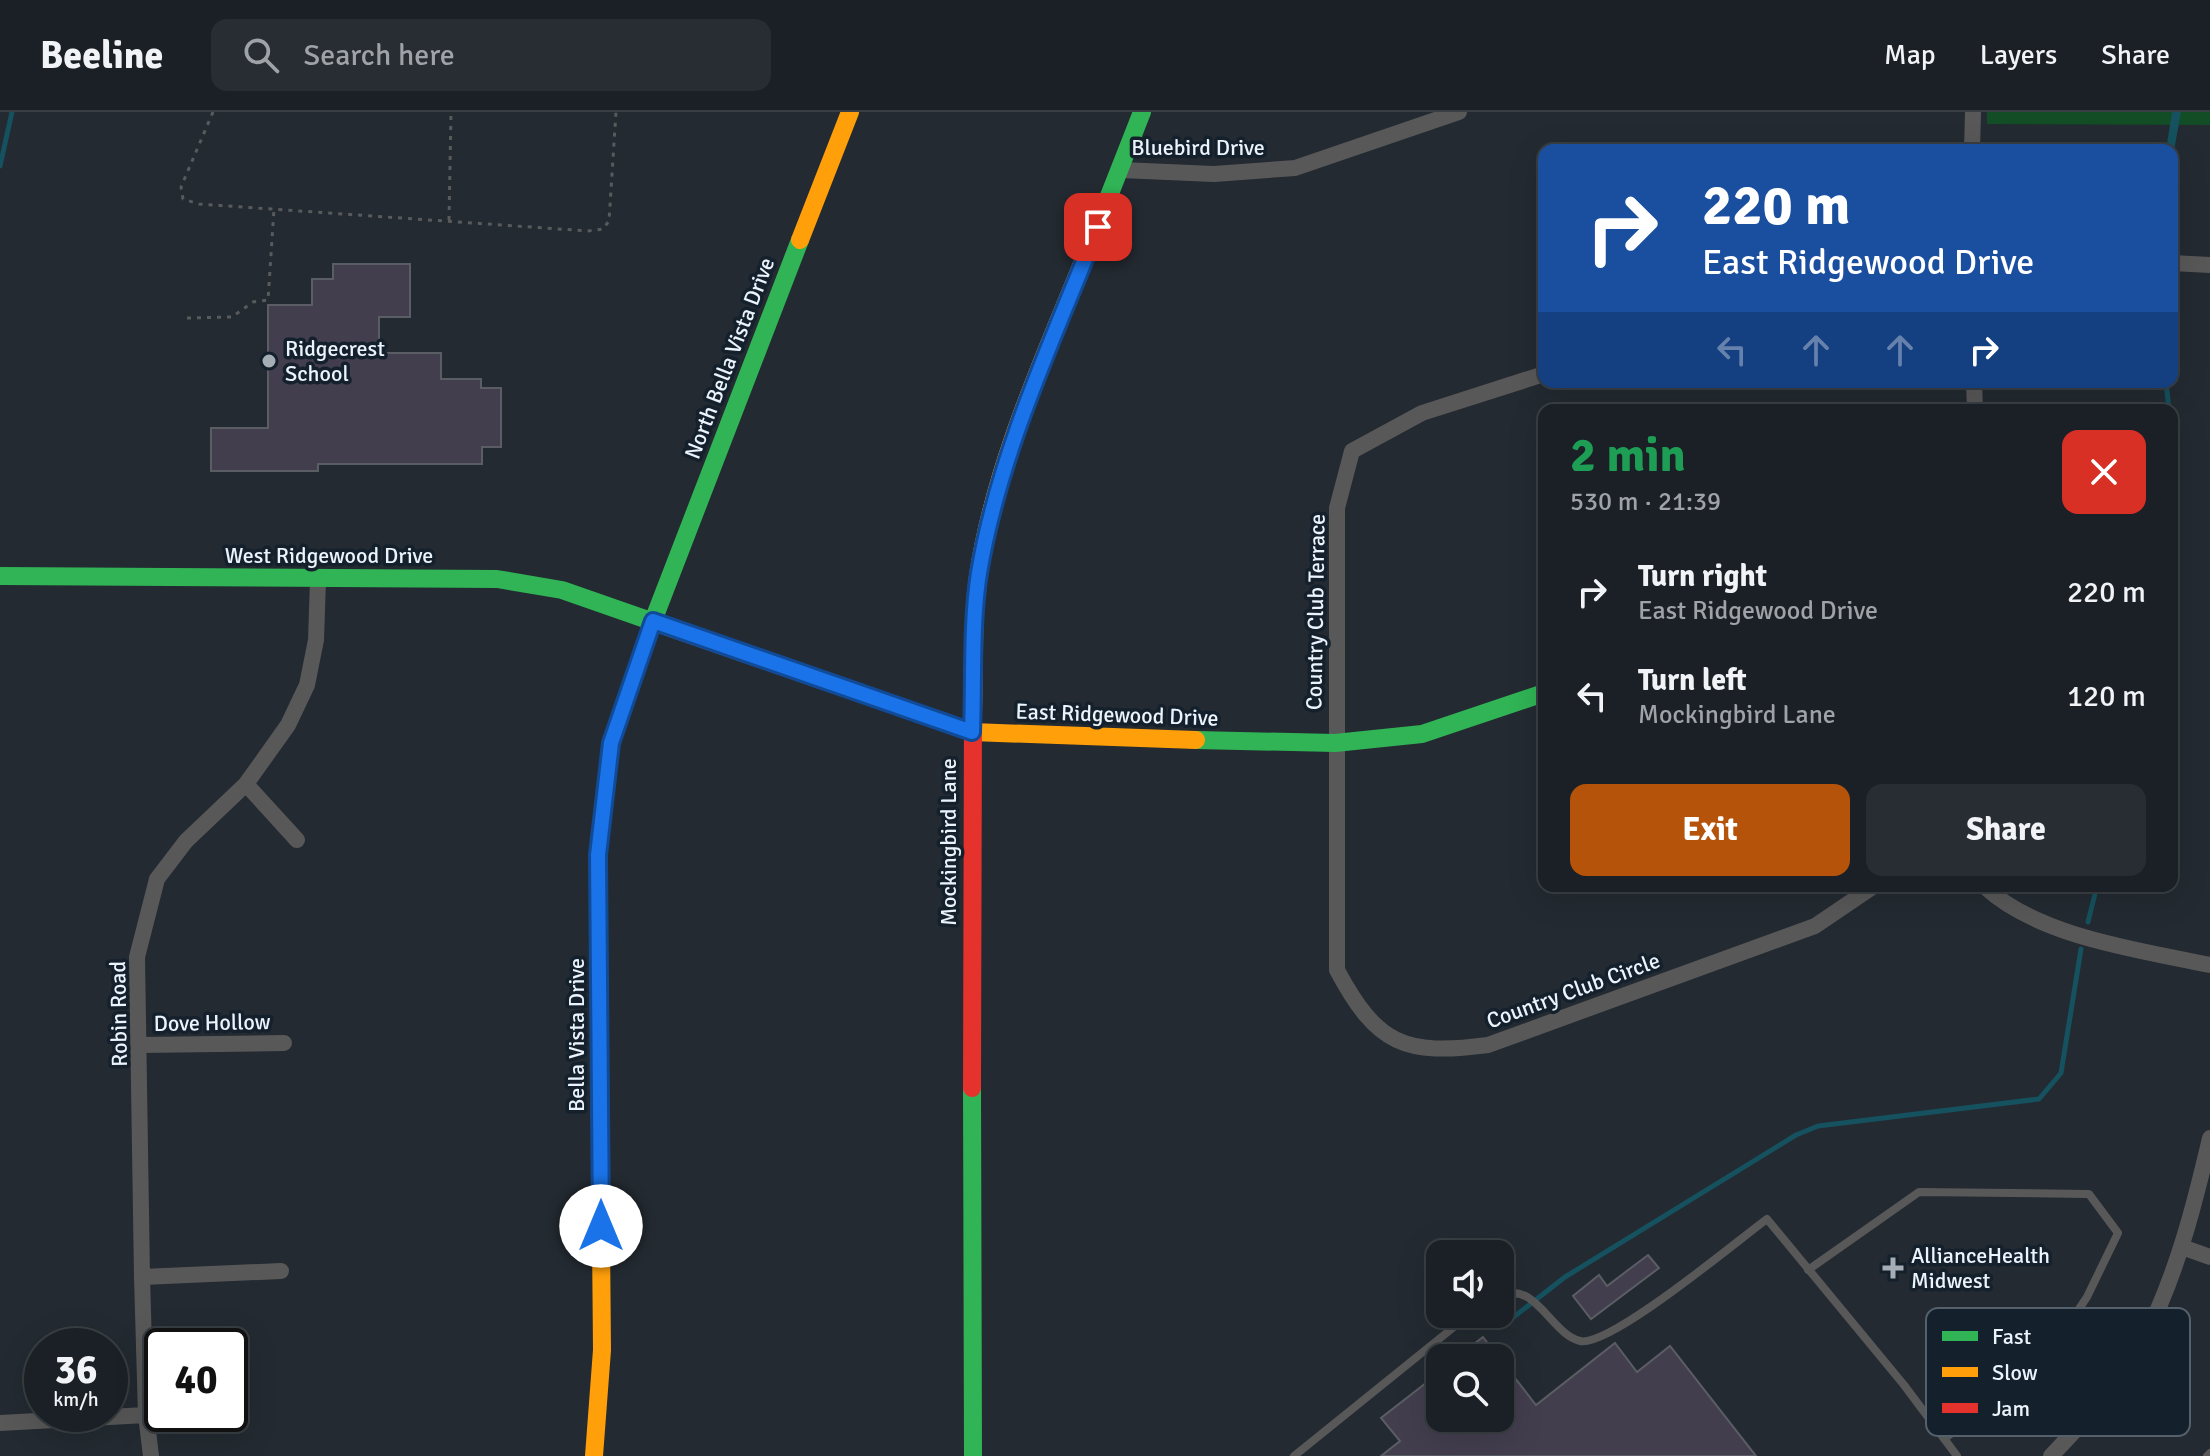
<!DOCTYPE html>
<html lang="en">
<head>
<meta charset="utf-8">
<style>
  body { margin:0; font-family:Signika,sans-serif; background:#272d32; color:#f1f3f6; height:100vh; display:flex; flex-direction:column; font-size:30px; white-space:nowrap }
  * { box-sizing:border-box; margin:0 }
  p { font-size:26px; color:#9fa3a7 }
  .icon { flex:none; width:44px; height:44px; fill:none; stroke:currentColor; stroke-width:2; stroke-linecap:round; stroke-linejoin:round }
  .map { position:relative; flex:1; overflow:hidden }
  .panel { position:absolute; left:1538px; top:292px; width:640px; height:488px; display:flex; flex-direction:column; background:#1a2025; border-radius:16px; box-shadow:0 8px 32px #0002,0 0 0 2px #383e42 }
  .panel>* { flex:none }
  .banner { position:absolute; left:1538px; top:32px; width:640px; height:244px; border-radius:16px; box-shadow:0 8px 32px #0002,0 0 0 2px #383e42; background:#1a4fa0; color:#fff; overflow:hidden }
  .controls { position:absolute; left:1426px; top:1128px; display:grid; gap:16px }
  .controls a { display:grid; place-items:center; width:88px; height:88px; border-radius:16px; background:#1a2025; box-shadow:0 8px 32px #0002,0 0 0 2px #383e42; font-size:40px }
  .speed { position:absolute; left:24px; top:1216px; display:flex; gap:16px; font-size:40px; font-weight:700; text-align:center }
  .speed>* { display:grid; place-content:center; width:104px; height:104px; border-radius:50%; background:#1a2025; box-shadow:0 8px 32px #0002,0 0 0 2px #383e42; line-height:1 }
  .speed small { font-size:20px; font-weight:400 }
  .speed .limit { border:4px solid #111; border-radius:12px; background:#fff; color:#111 }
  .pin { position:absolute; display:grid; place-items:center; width:68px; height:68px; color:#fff; margin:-34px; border-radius:16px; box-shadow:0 4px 12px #0006 }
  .me { position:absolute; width:88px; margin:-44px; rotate:0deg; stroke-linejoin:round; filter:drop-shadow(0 0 6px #0008) }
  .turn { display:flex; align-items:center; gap:28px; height:168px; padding:0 32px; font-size:36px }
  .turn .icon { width:104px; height:104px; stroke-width:2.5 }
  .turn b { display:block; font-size:56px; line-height:68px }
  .lanes { display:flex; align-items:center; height:76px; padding:0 32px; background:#0003; justify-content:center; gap:40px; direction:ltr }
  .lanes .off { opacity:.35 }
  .round { display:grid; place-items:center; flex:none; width:84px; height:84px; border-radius:16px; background:#272d32 }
  .summary { display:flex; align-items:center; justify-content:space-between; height:136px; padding:0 32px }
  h1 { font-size:48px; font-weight:800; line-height:60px; color:#1e9e55 }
  .button { display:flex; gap:16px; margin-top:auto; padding:16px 32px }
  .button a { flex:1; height:92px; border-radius:16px; background:#b45309; color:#fff; font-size:32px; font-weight:800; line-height:92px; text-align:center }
  .button a+a { background:#272d32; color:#f1f3f6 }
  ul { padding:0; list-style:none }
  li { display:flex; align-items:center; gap:24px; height:104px; padding:0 32px }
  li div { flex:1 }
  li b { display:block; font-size:30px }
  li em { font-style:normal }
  header { display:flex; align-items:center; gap:48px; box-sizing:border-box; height:112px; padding:0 40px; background:#1a2025; border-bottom:2px solid #383e42 }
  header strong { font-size:38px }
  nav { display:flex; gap:44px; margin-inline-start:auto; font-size:28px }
  .search { width:560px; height:72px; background:#272d32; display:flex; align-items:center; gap:20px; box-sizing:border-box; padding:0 28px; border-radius:16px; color:#9fa3a7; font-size:30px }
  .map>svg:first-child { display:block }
</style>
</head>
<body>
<header>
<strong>Beeline</strong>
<div class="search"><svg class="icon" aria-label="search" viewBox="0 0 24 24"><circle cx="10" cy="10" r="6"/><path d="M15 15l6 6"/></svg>Search here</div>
<nav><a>Map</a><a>Layers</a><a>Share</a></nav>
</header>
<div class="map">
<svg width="2210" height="1344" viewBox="0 0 2210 1344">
  <rect width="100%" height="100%" fill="#232a31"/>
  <path fill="#134d25" d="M1987,0H2210V13L1987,12Z"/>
  <path fill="#15515e" d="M2172,0H2181L2172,50V38H2166Z"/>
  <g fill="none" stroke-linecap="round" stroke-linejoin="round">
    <path stroke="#15515e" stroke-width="5" d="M0,54L12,0
      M2166,270L2169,298
      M2172,333L2177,384L2172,422
      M2088,810L2097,774
      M1506,1211L1565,1165L1796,1023L1818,1014L2039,987L2061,961L2081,837"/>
  </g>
  <path fill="#423e4e" stroke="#5b5d64" stroke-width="2" d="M333,152H410V205H379V241H441V267H481V276H501V335H482V352H318V359H211V316H268V193H312V167H333Z
    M1648,1143L1659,1156L1591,1207L1573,1184L1599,1163L1607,1174Z
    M1483,1225L1499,1246H1456Z
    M1615,1231L1637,1260L1670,1234L1756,1344H1381L1400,1329L1381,1306L1440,1260V1306H1500V1247L1536,1293Z"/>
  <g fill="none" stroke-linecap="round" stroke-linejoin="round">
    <path stroke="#595a5c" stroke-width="3" stroke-dasharray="4 6" stroke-linecap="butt" d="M213,0L181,75L183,87L199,92L588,119L603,117L609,109L616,0
      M449,108L451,0
      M187,206L232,205L253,190L268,188L274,97"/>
    <path stroke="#595859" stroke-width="8" d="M1808,1158L1919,1080L2089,1082L2118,1121L2087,1185L2044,1249L1944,1327
      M1500,1185C1534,1166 1551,1222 1580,1229C1609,1236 1737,1129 1767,1107L1904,1273L1957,1344
      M1294,1344L1470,1202
      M2207,1344L2210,1341"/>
    <path stroke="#595859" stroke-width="16" d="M1972,38L1973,0
      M1121,58L1214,62L1295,56L1459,0
      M2172,151L2210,153
      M1544,262L1422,301L1352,339L1337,396V858C1377,933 1405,944 1488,933L1815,814L1874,774
      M1974,270L1975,298
      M246,672L297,728
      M1984,774C2038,825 2140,838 2210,853
      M141,933L284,931
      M2182,1135L2210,1145
      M142,1165L281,1159
      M0,1311L146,1303
      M151,1344L146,1303L142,1165L137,845L157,767L186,729L246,672L288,613L307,573L316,528L318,468
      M2051,1344C2084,1309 2120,1271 2143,1229C2176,1165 2194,1095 2210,1026"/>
    <path stroke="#30b455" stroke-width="18" d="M1098,112L1142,0
      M0,464L497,467L562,478L668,515
      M1196,628L1335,631L1422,622L1544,581
      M599,903L598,743L611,631L653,509L800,128
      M972,976L973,1344"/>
    <path stroke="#ff9f0a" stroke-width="18" d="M800,128L850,0
      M668,515L972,620L1196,628
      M973,598C975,554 972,507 978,464C996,342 1054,225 1098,112
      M594,1344L602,1238L599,903"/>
    <path stroke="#e5322d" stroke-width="18" d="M972,976L973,598"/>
  </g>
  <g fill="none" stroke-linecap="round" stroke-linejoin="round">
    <defs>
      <path id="route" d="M601,1114L598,743L611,631L653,509L972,620C974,568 971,512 979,461C999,341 1053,228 1098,115"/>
    </defs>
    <use href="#route" stroke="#114b97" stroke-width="20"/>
    <use href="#route" stroke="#1a73e8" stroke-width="14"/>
  </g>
  <g fill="#a5adb5" stroke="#14212d" stroke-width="3">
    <circle cx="269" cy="249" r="8"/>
    <path d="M1889 1144h8v8h8v8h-8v8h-8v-8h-8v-8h8z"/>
  </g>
  <g text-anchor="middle" stroke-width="7" stroke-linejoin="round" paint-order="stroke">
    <g font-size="22" fill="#ebf3fc" stroke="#14212d">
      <text x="1198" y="43">Bluebird Drive</text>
      <text transform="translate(729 246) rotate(-69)" y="8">North Bella Vista Drive</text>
      <text x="329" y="451">West Ridgewood Drive</text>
      <text transform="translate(1315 500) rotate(-89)" y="8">Country Club Terrace</text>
      <text transform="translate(1117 602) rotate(2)" y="8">East Ridgewood Drive</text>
      <text transform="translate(948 730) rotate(-90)" y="8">Mockingbird Lane</text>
      <text transform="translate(1573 878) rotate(-20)" y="8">Country Club Circle</text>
      <text transform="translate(118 902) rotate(-91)" y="8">Robin Road</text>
      <text transform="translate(212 910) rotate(-1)" y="8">Dove Hollow</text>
      <text transform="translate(576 923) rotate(-90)" y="8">Bella Vista Drive</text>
    </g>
    <g font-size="22" fill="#ebf3fc" stroke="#14212d" text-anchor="start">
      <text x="285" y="244">Ridgecrest<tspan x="285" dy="25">School</tspan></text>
      <text x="1911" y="1151">AllianceHealth<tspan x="1911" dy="25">Midwest</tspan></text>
    </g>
  </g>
  <rect x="1926" y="1196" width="264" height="128" rx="12" fill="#14212d" stroke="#54606b" stroke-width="2"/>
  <rect x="1942" y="1219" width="36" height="10" fill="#30b455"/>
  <rect x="1942" y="1255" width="36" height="10" fill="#ff9f0a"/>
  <rect x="1942" y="1291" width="36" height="10" fill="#e5322d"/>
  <g font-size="22" fill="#ebf3fc">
    <text x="1992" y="1232">Fast</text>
    <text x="1992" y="1268">Slow</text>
    <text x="1992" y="1304">Jam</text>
  </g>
</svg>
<div class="controls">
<a><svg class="icon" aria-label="sound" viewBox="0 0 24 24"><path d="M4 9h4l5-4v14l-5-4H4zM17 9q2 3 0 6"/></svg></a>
<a><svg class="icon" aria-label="search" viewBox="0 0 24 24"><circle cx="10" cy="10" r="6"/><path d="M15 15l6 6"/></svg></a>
</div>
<div class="speed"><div>36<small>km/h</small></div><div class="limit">40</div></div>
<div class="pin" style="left:1098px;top:115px;background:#d93025"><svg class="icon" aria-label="arrive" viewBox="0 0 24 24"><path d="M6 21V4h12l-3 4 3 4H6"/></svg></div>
<svg class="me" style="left:601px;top:1114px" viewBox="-20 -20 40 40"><circle r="19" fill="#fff"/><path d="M0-13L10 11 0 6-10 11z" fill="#1a73e8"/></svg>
<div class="banner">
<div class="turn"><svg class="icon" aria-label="right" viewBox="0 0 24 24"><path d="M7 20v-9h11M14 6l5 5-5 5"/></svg><div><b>220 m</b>East Ridgewood Drive</div></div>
<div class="lanes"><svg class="icon off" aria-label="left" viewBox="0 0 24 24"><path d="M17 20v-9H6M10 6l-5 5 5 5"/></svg><svg class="icon off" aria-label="ahead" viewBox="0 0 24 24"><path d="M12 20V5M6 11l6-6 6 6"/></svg><svg class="icon off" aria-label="ahead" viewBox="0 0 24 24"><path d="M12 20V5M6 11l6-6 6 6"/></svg><svg class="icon" aria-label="right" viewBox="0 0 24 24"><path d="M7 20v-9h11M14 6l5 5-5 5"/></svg></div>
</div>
<section class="panel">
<div class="summary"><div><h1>2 min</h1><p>530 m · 21:39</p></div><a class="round" style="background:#d93025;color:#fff"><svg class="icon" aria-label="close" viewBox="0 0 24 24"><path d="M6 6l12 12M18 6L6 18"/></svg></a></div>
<ul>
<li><svg class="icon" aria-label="right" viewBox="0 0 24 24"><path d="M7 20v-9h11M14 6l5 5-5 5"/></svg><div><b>Turn right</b><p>East Ridgewood Drive</p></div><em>220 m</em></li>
<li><svg class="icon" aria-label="left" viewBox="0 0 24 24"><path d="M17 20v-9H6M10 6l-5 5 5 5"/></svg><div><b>Turn left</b><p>Mockingbird Lane</p></div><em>120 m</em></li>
</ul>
<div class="button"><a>Exit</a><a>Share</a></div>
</section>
</div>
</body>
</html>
